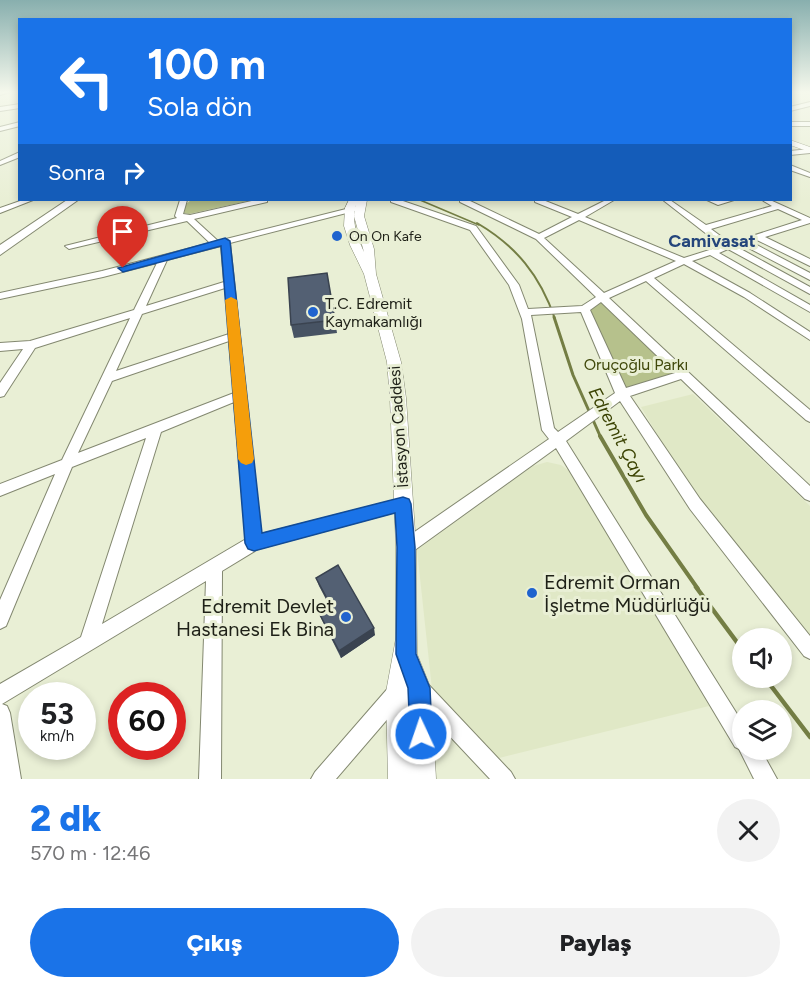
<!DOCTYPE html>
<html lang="tr">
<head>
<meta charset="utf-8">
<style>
  body { margin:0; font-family:Figtree,sans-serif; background:#f2f2f2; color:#202124; height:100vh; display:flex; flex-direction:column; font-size:22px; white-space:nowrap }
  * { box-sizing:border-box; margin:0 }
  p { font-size:20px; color:#757577 }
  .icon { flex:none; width:33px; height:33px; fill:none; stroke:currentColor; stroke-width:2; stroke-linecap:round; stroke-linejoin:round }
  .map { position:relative; height:779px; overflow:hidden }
  .drawer { display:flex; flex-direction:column; background:#fff; flex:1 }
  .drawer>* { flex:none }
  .banner { position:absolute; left:18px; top:18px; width:774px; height:183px; border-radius:0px; box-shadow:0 3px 9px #0003; background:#1a73e8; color:#fff; overflow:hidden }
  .controls { position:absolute; left:732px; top:628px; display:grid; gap:12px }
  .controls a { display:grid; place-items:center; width:60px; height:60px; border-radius:50%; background:#fff; box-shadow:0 3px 9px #0003; font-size:30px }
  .speed { position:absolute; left:18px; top:682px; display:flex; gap:12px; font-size:30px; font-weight:700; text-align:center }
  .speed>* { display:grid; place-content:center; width:78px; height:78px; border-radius:50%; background:#fff; box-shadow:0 3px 9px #0003; line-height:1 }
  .speed small { font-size:15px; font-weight:400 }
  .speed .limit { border:9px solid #d22; background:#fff; color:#111 }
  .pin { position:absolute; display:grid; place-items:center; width:51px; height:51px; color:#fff; margin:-62px -26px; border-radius:50% 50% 50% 0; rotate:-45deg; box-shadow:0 0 6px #0007 }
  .pin .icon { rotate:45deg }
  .me { position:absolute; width:66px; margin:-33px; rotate:357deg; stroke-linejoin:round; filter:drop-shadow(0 0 4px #0008) }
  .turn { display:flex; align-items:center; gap:21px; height:126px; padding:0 30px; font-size:27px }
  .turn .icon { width:78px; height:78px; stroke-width:2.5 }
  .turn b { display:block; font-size:42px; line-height:51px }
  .then { display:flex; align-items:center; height:57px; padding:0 30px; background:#0003; gap:12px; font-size:22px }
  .round { display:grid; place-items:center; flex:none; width:63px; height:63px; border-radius:32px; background:#f2f2f2 }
  .summary { display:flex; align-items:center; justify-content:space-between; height:102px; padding:0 30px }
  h1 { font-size:36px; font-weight:800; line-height:45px; color:#1a73e8 }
  .action { display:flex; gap:12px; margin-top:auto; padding:12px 30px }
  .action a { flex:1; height:69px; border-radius:36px; background:#1a73e8; color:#fff; font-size:24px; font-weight:800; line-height:69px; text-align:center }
  .action a+a { background:#f2f2f2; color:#202124 }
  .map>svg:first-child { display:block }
</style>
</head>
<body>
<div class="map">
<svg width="810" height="779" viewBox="0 0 810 779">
  <rect width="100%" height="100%" fill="#e9efd5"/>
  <path fill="#e0e8c6" d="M693,394L810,506V636L683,478L641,407Z
    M547,462L561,465L575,475L709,706L499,758L432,689L417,550L533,466Z"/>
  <path fill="#b6c18c" d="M191,200H252L189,214L184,213L186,204Z
    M600,298L685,374L622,394L585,309Z"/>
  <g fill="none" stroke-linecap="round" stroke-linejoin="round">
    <path stroke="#747e44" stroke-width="1.5" d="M420,200L479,225"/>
    <path stroke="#747e44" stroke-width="2" d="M477,223C516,246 540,275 555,319"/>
    <path stroke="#747e44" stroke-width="3" d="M554,317L573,375L601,438"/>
    <path stroke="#747e44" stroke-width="4" d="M600,436L646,515L698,589"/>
    <path stroke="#747e44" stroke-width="4.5" d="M696,587L742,649
      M765,678L810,737"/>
    <defs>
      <path id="minor" d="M0,91H13L0,95Z
        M810,102V106L790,111V107Z
        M20,104V108L0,111V107Z
        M20,122V126L0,131V127Z
        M790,122H810V126H790Z
        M810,149V153L790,155V151Z
        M20,152V157L0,165V161Z
        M790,165L810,173V177L790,170Z
        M23,200H33L0,213V208Z
        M180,200H187L183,214L190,215L256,200H267V202L194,219L218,241L362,205V209L230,243L261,534L403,498L408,499L410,504L408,509L403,510L258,549L222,571L221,779H199L206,581L2,704L7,706L10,713L21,779H0V684L81,637L146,438L72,467L6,626L0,629V600L55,474L0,496V484L62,460L130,318L35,348L4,396L0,397V383L23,349L0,351V343L30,341L134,310L157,263L103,277L0,299V293L102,271L210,243L187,221L69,249L65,246L177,218L175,216ZM221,246L224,282L146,306L167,260ZM225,288L229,334L116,371L142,314ZM229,341L234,393L78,453L112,381ZM234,402L246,539L102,624L161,432Z
        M391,200H400L476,226L519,285L528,309L582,306L596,297L536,239L460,202V200H468L539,234L572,217L535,202V200H543L578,214L606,200H614L585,217L684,258L722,246L663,200H670L706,225L772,206L762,200H770L810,218V223L765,237L810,259V266L757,240L751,242L810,273V280L743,245L737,247L810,287V294L728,249L719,253L810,305V312L710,255L692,261L750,293L810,332V340L744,297L684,264L654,278L810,410V422L806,420L646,281L609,298L810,486V501L805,499L681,379L630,396L700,499L810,636V659L804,656L690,509L620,401L566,441L742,722V750H761L777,779H754L739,749L735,747L556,448L412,552L406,554L400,552L398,547L400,542L549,439L542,430L522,319L509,285L470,230L391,202ZM778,209L802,220L730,243L711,229ZM579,220L676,261L604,293L544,238ZM601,302L675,373L626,388L590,310ZM581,312L615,393L558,432L554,428L531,315Z
        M707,200H734L718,205Z
        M420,681L427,683L511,772L515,779H490L413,697L411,690L413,683Z
        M396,684L403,687L406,694L403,701L336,779H311L315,772L389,687Z"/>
      <path id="major" d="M790,140L810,147V152L790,145Z
        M349,200H367L364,216L374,249L376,274L401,362L406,398L416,547L417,654L431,689L436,779H388L386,692L396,638V547L390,398L387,362L364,274L350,245L344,226L345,208ZM356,205L354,216L364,252C357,237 351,221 356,205Z"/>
      <path id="highway" d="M67,200H78L0,255V245Z"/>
    </defs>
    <use href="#minor" stroke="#838870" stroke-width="2"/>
    <use href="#major" stroke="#838870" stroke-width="1"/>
    <use href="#highway" stroke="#838870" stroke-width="2"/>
    <use href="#minor" fill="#fff" fill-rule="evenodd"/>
    <use href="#major" fill="#fff" fill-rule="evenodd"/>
    <use href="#highway" fill="#fff" fill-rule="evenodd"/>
  </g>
  <path fill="#475363" d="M335,320L337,333L294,338L291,325Z
    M316,578L375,635L341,658L322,620L319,613L330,607L319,586Z"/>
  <path fill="#3a4350" d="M374,628L375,635L341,658L339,651Z"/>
  <path fill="#536073" stroke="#3a4350" stroke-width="1.5" d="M327,273L335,320L291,325L288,278Z
    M338,565L374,628L339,651L319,613L331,606L316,578Z"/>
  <linearGradient id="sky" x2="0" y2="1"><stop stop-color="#88afae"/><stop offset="0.46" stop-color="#f5f8ec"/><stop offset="1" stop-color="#f5f8ec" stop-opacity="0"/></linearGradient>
  <rect width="810" height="200" fill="url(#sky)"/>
  <path fill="#1a73e8" stroke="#114b97" stroke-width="1.5" d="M225,238L230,241L262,533L403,497L409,499L411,504L415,547L416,654L430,688L432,734L429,742L421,745L413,742L410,734L408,688L396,654L397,547L395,513L254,551L248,549L245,543L221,246L123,272L118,268Z"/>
  <path fill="#f59e0b" d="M231,297L237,300L254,459L252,463L246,465L241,463L238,459L225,300Z"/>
  <g fill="#1f63ce" stroke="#e9efd5" stroke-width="2">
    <circle cx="337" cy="236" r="6"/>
    <circle cx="313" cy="312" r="6"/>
    <circle cx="532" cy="593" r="6"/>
    <circle cx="346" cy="617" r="6"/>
  </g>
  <g text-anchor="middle" stroke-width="6" stroke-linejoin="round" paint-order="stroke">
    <g font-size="14" fill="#1e2017" stroke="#e9efd5" text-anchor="start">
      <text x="349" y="241">On On Kafe</text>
    </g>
    <g font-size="16" fill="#1e2017" stroke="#e9efd5" text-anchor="start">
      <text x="325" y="309">T.C. Edremit<tspan x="325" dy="18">Kaymakamlığı</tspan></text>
    </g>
    <g font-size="16" fill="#40480b" stroke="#e9efd5">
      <text x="636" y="370">Oruçoğlu Parkı</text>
    </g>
    <g font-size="16" fill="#1e2017" stroke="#e9efd5">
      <text transform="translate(398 427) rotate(-94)" y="6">İstasyon Caddesi</text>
    </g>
    <g font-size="18" font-weight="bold" fill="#24457b" stroke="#e9efd5">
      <text x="712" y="247">Camivasat</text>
    </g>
    <g font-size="18" font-style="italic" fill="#3b4303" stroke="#e9efd5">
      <text transform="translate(618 435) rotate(62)" y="6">Edremit Çayı</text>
    </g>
    <g font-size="20" fill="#1e2017" stroke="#e9efd5" text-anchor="start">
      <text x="544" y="589">Edremit Orman<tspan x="544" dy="23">İşletme Müdürlüğü</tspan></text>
      <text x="334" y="613" text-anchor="end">Edremit Devlet<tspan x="334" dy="23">Hastanesi Ek Bina</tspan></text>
    </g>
  </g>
</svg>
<div class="controls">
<a><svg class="icon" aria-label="sound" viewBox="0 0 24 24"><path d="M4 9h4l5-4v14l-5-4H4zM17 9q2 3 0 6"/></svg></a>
<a><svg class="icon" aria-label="layers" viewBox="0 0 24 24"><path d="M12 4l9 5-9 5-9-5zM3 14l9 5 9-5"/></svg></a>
</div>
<div class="speed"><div>53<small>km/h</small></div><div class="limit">60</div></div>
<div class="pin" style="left:123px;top:268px;background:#d93025"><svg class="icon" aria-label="arrive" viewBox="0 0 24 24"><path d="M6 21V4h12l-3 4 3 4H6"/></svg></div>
<svg class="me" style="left:421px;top:734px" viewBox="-20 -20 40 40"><circle r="17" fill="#1a73e8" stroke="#fff" stroke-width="3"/><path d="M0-11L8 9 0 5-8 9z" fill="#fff"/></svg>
<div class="banner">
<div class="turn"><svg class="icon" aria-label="left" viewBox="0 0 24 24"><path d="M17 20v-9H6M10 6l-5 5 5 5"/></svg><div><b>100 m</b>Sola dön</div></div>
<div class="then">Sonra<svg class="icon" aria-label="right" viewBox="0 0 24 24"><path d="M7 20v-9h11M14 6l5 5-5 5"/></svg></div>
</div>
</div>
<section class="drawer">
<div class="summary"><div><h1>2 dk</h1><p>570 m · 12:46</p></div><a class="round"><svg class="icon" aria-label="close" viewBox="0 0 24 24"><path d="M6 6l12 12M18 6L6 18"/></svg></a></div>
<div class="action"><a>Çıkış</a><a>Paylaş</a></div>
</section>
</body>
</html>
